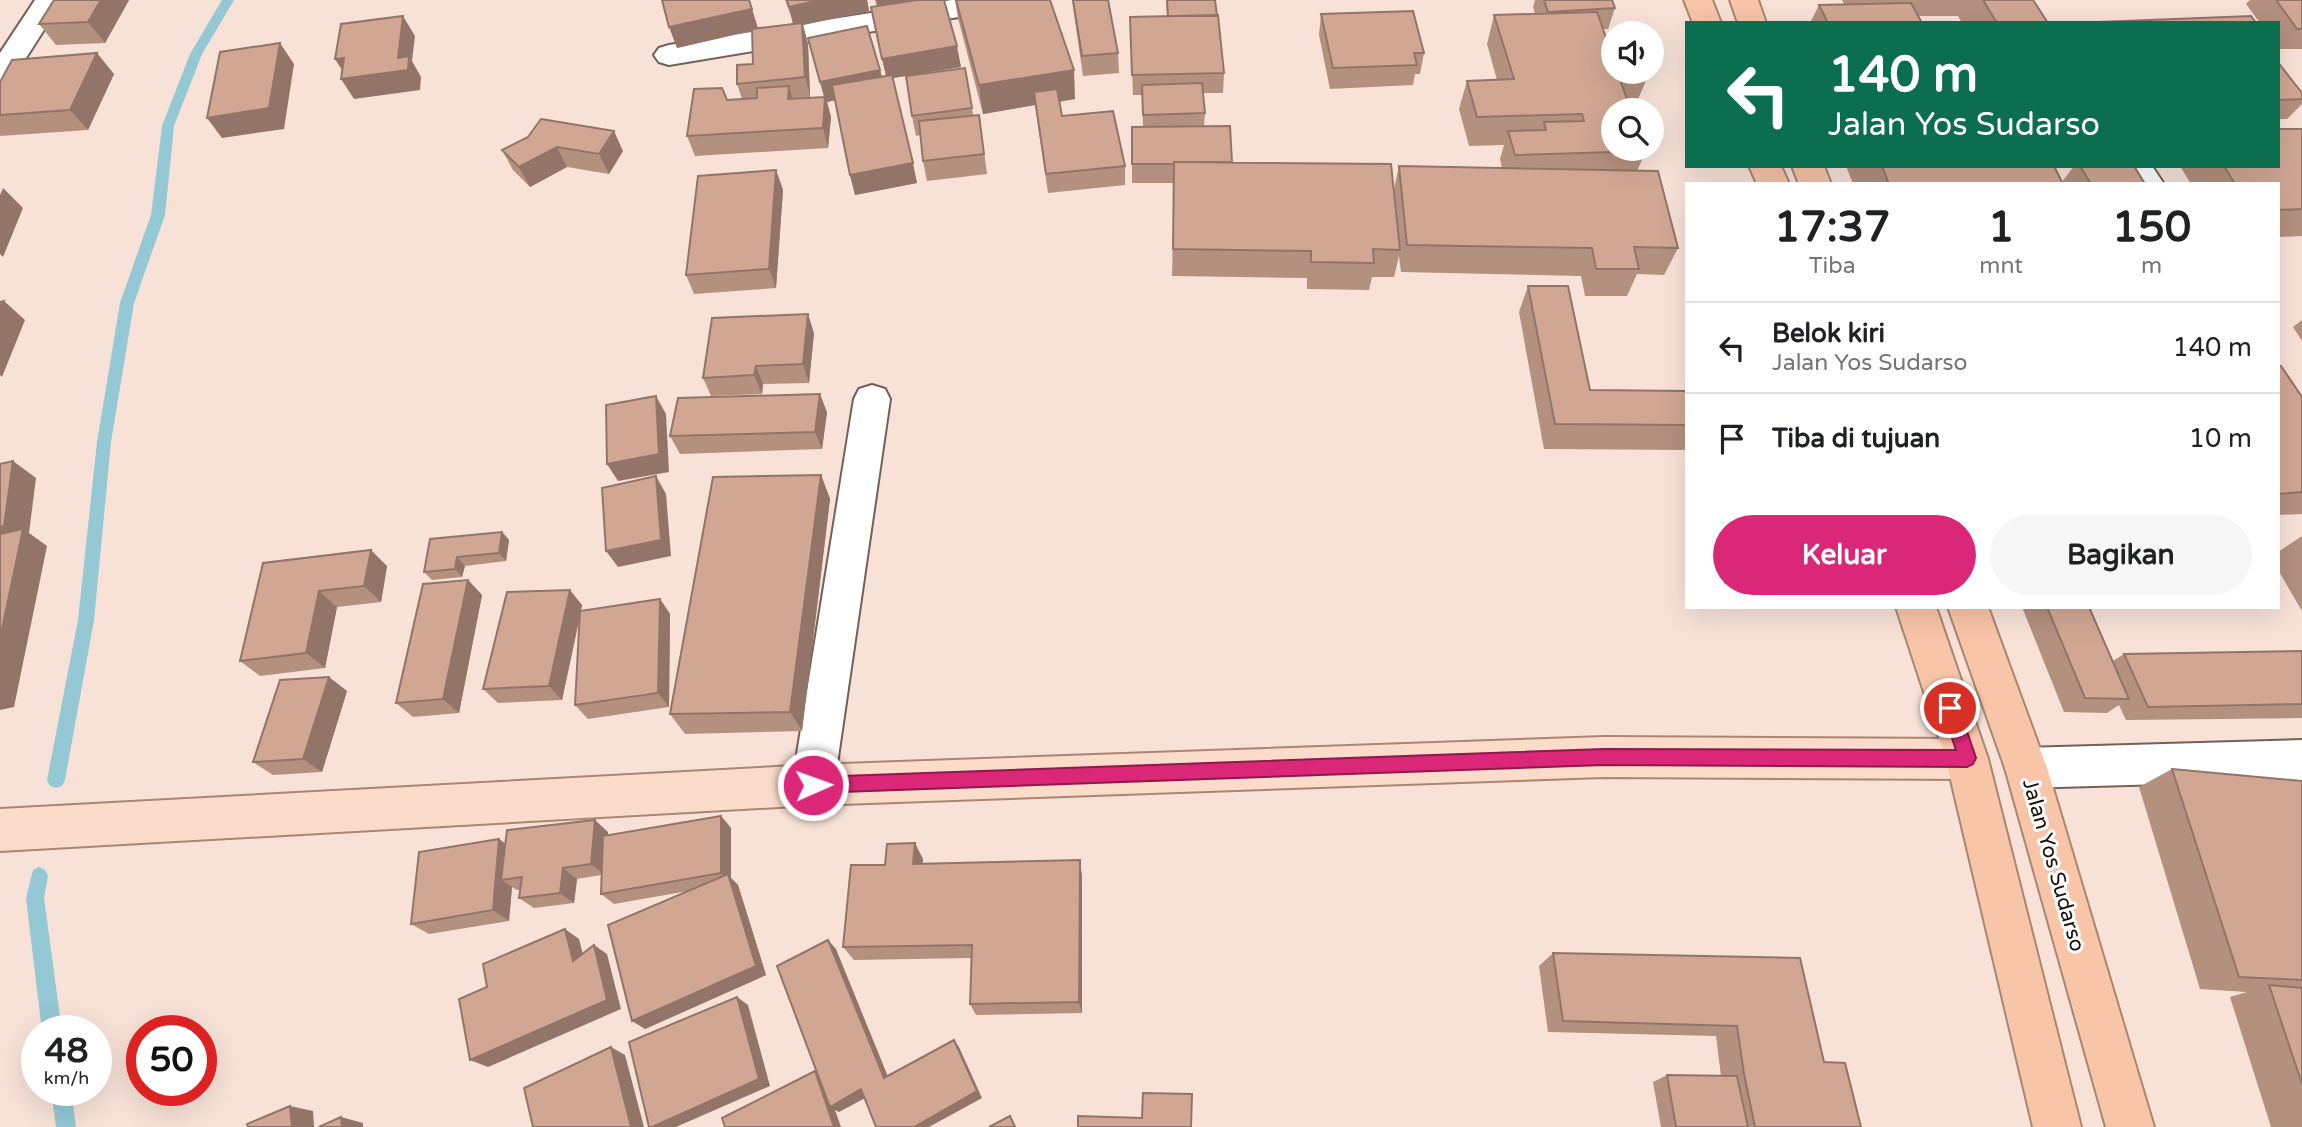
<!DOCTYPE html>
<html lang="id">
<head>
<meta charset="utf-8">
<style>
  body { margin:0; font-family:"Varela Round",sans-serif; background:#f6f6f6; color:#202124; height:100vh; display:flex; flex-direction:column; font-size:26px; white-space:nowrap }
  * { box-sizing:border-box; margin:0 }
  p { font-size:23px; color:#757577 }
  .icon { flex:none; width:38px; height:38px; fill:none; stroke:currentColor; stroke-width:2; stroke-linecap:round; stroke-linejoin:round }
  .map { position:relative; flex:1; overflow:hidden }
  .drawer { position:absolute; left:1685px; top:182px; width:595px; height:427px; display:flex; flex-direction:column; background:#fff; border-radius:0px; box-shadow:0 7px 28px #0002 }
  .drawer>* { flex:none }
  .banner { position:absolute; left:1685px; top:21px; width:595px; height:147px; border-radius:0px; box-shadow:0 7px 28px #0002; background:#0b6e4f; color:#fff; overflow:hidden }
  .controls { position:absolute; left:1601px; top:21px; display:grid; gap:14px }
  .controls a { display:grid; place-items:center; width:63px; height:63px; border-radius:50%; background:#fff; box-shadow:0 7px 28px #0002; font-size:35px }
  .speed { position:absolute; left:21px; top:1015px; display:flex; gap:14px; font-size:35px; font-weight:700; text-align:center }
  .speed>* { display:grid; place-content:center; width:91px; height:91px; border-radius:50%; background:#fff; box-shadow:0 7px 28px #0002; line-height:1 }
  .speed small { font-size:18px; font-weight:400 }
  .speed .limit { border:10px solid #d22; background:#fff; color:#111 }
  .pin { position:absolute; display:grid; place-items:center; width:60px; height:60px; color:#fff; margin:-30px; border:4px solid #fff; border-radius:50%; box-shadow:0 2px 7px #0007 }
  .me { position:absolute; width:77px; margin:-38px; rotate:88deg; stroke-linejoin:round; filter:drop-shadow(0 0 5px #0008) }
  .turn { display:flex; align-items:center; gap:24px; height:147px; padding:0 28px; font-size:32px }
  .turn .icon { width:91px; height:91px; stroke-width:2.5 }
  .turn b { display:block; font-size:49px; line-height:60px }
  .eta { display:flex; justify-content:space-evenly; align-items:center; height:119px; text-align:center }
  .eta b { font-size:42px; font-weight:800; line-height:49px }
  .button { display:flex; gap:14px; margin-top:auto; padding:14px 28px }
  .button a { flex:1; height:80px; border-radius:42px; background:#db2777; color:#fff; font-size:28px; font-weight:800; line-height:80px; text-align:center }
  .button a+a { background:#f6f6f6; color:#202124 }
  ul { padding:0; list-style:none }
  li { display:flex; align-items:center; gap:21px; height:91px; padding:0 28px; border-top:2px solid #e0e0e0 }
  li div { flex:1 }
  li b { display:block; font-size:26px }
  li em { font-style:normal }
  .map>svg:first-child { display:block }
</style>
</head>
<body>
<div class="map">
<svg width="2302" height="1127" viewBox="0 0 2302 1127">
  <rect width="100%" height="100%" fill="#f8e2d8"/>
  <g fill="none" stroke-linecap="round" stroke-linejoin="round">
    <path fill="#94c8d4" fill-rule="evenodd" d="M222,0H234L202,54L174,126L165,215L134,303L111,442L94,620L65,780L62,786L56,788L50,786L47,780L78,620L97,442L120,303L151,215L162,126L190,54Z
      M39,867L45,870L48,876L44,898L62,1031H42L26,898L33,870Z
      M51,1090H71L76,1127H56Z"/>
    <defs>
      <path id="minor" d="M35,0H63L10,83L0,86V53Z
        M952,0H1021L1017,6L1007,9L669,65L659,62L654,55L659,48L669,45Z
        M2121,166H2152L2164,184H2132Z
        M872,385L885,389L890,399L834,785L828,799L813,805L798,799L792,785L854,399L859,389Z
        M2302,740V780L2026,788L2011,782L2005,768L2011,754L2026,748Z"/>
      <path id="major" d="M1604,737L1967,739L1982,745L1988,759L1982,773L1967,779L1604,777L813,805L0,851V809L813,765Z"/>
      <path id="highway" d="M1684,0H1712L1721,23H1693Z
        M1730,0H1758L1766,23H1738Z
        M1749,166H1781L1789,184H1757Z
        M1792,166H1824L1831,184H1799Z
        M1896,607H1936L1988,759L2081,1127H2033L1946,759Z
        M1948,607H1988L2047,768L2154,1127H2106L2005,768Z"/>
    </defs>
    <use href="#minor" stroke="#736058" stroke-width="4"/>
    <use href="#major" stroke="#aa8672" stroke-width="4"/>
    <use href="#highway" stroke="#aa8672" stroke-width="4"/>
    <use href="#minor" fill="#fff" fill-rule="evenodd"/>
    <use href="#major" fill="#fbdccb" fill-rule="evenodd"/>
    <use href="#highway" fill="#f9c5a8" fill-rule="evenodd"/>
  </g>
  <path fill="#b4907f" d="M54,0H129L105,43L56,45L39,24Z
    M749,0L758,28L794,24L785,0H867L869,11L803,25L808,44L810,97L796,98L824,97L808,38L880,70L882,77L886,76L871,7L877,6L875,0H944L961,67L893,78L917,183L855,195L850,175L835,100L827,102L831,117L828,148L695,156L687,136L727,100L742,99L737,84L753,64L752,31L677,48Z
    M955,0H1050L1075,99L1059,102L1062,116L1125,166V185L1048,193L1035,105L983,114L958,18Z
    M1072,0H1108L1118,53L1119,73L1083,76Z
    M1166,0H1215L1224,73L1223,93H1203L1205,113L1204,126L1232,162L1394,189L1399,166L1502,168L1500,159L1504,145L1469,146L1459,109L1467,81L1497,80L1487,44L1494,15L1535,14L1533,7L1535,0H1612L1615,8L1608,29H1603L1612,55L1648,76L1636,104L1629,105L1646,151L1637,171L1678,248L1664,275L1637,274L1627,296H1585L1581,276L1401,272L1399,256L1394,277H1372L1369,290L1307,289V278L1172,276L1174,183H1132V164L1143,127L1142,95H1133L1130,17H1167Z
    M1842,0H2033L2048,23H1962L1958,16H1918L1922,23H1810L1819,5L1844,4Z
    M2250,0H2302V49H2279L2278,23H2260L2246,4Z
    M1321,14L1424,53L1420,74H1415L1413,85L1330,89L1319,35Z
    M2278,65L2302,93V104L2287,119H2278Z
    M114,74L88,130L0,136V82Z
    M972,108L973,115H979L987,174L927,181L923,161L920,135L916,136L912,116Z
    M2302,129V236L2278,237V184H2191L2180,166H2278Z
    M528,137L623,151L609,174L567,167L530,187L513,170L502,150Z
    M1846,166H2054L2062,182L2074,166H2134L2145,184H1853Z
    M776,170L783,190L776,288L694,294L686,275Z
    M1528,286L1590,390L1687,391V450L1544,449L1519,312Z
    M2302,320V341L2293,327Z
    M814,333L809,383L763,384L762,394L711,396L703,378Z
    M2278,366L2302,397V514L2278,515Z
    M827,412L822,449L680,454L670,436Z
    M821,475L830,499L802,731L685,734L670,714Z
    M502,532L509,540L506,561L465,566L462,577L432,580L424,572Z
    M2302,536V611L2278,570V552Z
    M263,563L387,566L381,602L337,607L325,668L260,676L240,661Z
    M468,580L482,595L459,713L413,717L396,703Z
    M660,599L670,614L669,707L588,719L575,705L580,617L562,700L498,703L483,689L582,605L581,611Z
    M2022,607H2089L2113,661L2124,654L2302,651V718L2126,720L2119,705L2107,713L2064,712Z
    M347,691L322,772L273,775L253,762Z
    M2172,769L2302,781V1127H2271L2230,997L2247,992L2200,989L2139,787Z
    M721,816L731,828V878L738,885L766,975L645,1029L688,891L614,904L601,894V875L577,879L574,903L534,908L519,898L520,890H517L512,887L509,921L429,934L411,924L499,839L506,844L608,832V836Z
    M923,859L922,864L1082,876V1013L976,1015L970,1004L971,958L854,960L843,947L885,865Z
    M1553,953L1800,958L1824,1062L1861,1127H1661L1653,1082L1667,1075L1721,1076L1716,1036L1548,1032L1539,966Z"/>
  <path fill="#927568" d="M101,0H129L105,43L88,22Z
    M820,0H867L869,11L803,25L808,44L810,97L789,7Z
    M876,0H923L878,10Z
    M752,9L758,29L677,48L669,27Z
    M403,16L415,36L412,61L421,77L420,90L354,99L341,79L347,78L335,59L344,58H398Z
    M280,43L294,64L284,129L222,138L207,118Z
    M957,46L961,67L887,79L882,59Z
    M97,53L114,74L88,130L70,110Z
    M880,70L885,90L827,102L831,117L828,148L823,128L825,99L820,82Z
    M1074,70L1075,99L1036,105L1034,92L1035,105L983,114L979,85Z
    M789,86L795,107L788,99Z
    M614,131L623,151L609,174L599,154Z
    M557,147L567,167L530,187L519,167Z
    M913,163L917,183L855,195L850,175Z
    M776,170L783,190L776,288L769,269Z
    M3,188L23,208L3,257L0,254V195Z
    M4,301L25,320L2,377L0,375V310Z
    M808,314L814,333L809,383L803,364Z
    M756,366L763,384L762,394L754,375Z
    M820,394L827,412L822,449L815,432Z
    M656,396L666,414L669,472L618,481L607,464Z
    M13,461L36,478L29,533L47,546L14,707L0,710V527Z
    M821,475L830,499L802,731L790,712Z
    M656,476L666,494L671,556L618,567L606,551Z
    M502,532L509,540L506,561L499,553Z
    M371,550L387,566L381,602L364,586Z
    M457,557L465,566L462,577L455,569Z
    M468,580L482,595L459,713L443,699Z
    M570,590L582,605L562,700L549,686Z
    M319,591L337,607L325,668L306,653Z
    M660,599L670,614L669,707L658,693Z
    M329,677L347,691L322,772L303,759Z
    M721,816L731,828V878L738,885L766,975L645,1029L632,1021L731,883L721,873Z
    M595,820L608,832L605,875L591,864Z
    M499,839L514,851L501,880L512,887L509,921L493,910Z
    M915,843L923,859L921,879L913,864Z
    M1080,860L1082,876V1013L1079,1002Z
    M563,868L577,879L574,903L560,893Z
    M565,929L579,939L587,970L573,961Z
    M828,940L836,949L891,1084L884,1078Z
    M594,945L607,954L621,1009L488,1067L470,1060Z
    M737,997L748,1005L770,1086L676,1127H652Z
    M954,1040L959,1047L982,1098L929,1127H914Z
    M611,1047L625,1055L644,1127H631Z
    M815,1071L824,1077L861,1089L869,1096L839,1112L835,1110L841,1127H834Z
    M290,1106L313,1111L314,1127H292Z
    M341,1117L363,1123V1127H342Z"/>
  <path fill="#d1a794" stroke="#927568" stroke-width="2" d="M54,0H101L88,22L39,24Z
    M662,0H749L752,9L669,27Z
    M787,0H820L789,7Z
    M917,0H944L957,46L882,59L871,7Z
    M956,0H1050L1074,70L979,85Z
    M1073,0H1108L1118,53L1082,56Z
    M1167,0H1215L1217,16H1168Z
    M1544,0H1612L1615,8L1548,12Z
    M1983,0H2033L2048,23H1997Z
    M2276,0H2302V29H2297Z
    M1911,3L1922,23H1828L1819,5Z
    M1413,11L1424,53H1414L1417,65L1333,68L1321,14Z
    M1597,12L1612,55H1614V72H1646L1648,76L1619,77L1631,110H1614V149H1645L1646,151L1515,155L1508,131L1546,130L1544,122L1584,121L1582,114L1477,117L1467,81L1514,79L1494,15Z
    M1218,15L1224,73L1132,75L1130,17Z
    M403,16L398,58L409,56L408,70L341,79L344,58L335,59L341,24Z
    M2251,16L2256,23L2098,22Z
    M802,23L805,77L737,84V65L753,64L752,29Z
    M867,26L880,70L820,82L808,38Z
    M280,43L269,108L207,118L220,52Z
    M97,53L70,110L0,115V82L12,60Z
    M2278,65H2280L2302,93V99L2278,100Z
    M965,68L972,108L912,116L906,76Z
    M892,75L913,163L850,175L832,85Z
    M1202,83L1205,113L1143,115L1142,85Z
    M789,86L788,99L825,97L823,128L687,136L694,89L722,88L727,100L757,98V88Z
    M1057,89L1062,116L1113,111L1125,166L1046,174L1034,92Z
    M979,115L984,154L923,161L919,121Z
    M541,119L614,131L599,154L557,147L519,167L502,150L528,137Z
    M1230,126L1232,162H1174V164H1132V127Z
    M2278,129H2302V209L2278,210V184H2235L2224,166H2278Z
    M1174,162L1391,164L1400,250L1373,249L1374,263L1311,262V251L1173,249Z
    M1399,166L1658,171L1678,248L1634,247L1639,269H1596L1592,248L1407,245Z
    M1882,166H2054L2063,184H1889Z
    M2080,166H2134L2145,184H2091Z
    M776,170L769,269L686,275L698,176Z
    M1528,286H1568L1590,390L1687,391V425L1555,424Z
    M4,301L0,310V302Z
    M808,314L803,364L756,366L754,375L703,378L712,318Z
    M2278,366H2281L2302,397V492L2278,494Z
    M820,394L815,432L670,436L678,398Z
    M656,396L659,454L607,464L606,405Z
    M13,461L4,526L0,527V464Z
    M821,475L790,712L670,714L713,477Z
    M656,476L661,540L606,551L602,488Z
    M23,529L0,639V534Z
    M502,532L499,553L457,557L455,569L424,572L430,539Z
    M371,550L364,586L319,591L306,653L240,661L263,563Z
    M468,580L443,699L396,703L423,584Z
    M570,590L549,686L483,689L507,592Z
    M660,599L658,693L575,705L580,611Z
    M2047,607H2089L2129,699L2085,698Z
    M2302,651V704L2148,707L2124,654Z
    M329,677L303,759L253,762L280,680Z
    M2172,769L2302,781V980L2239,977Z
    M721,816V873L601,894L603,836Z
    M595,820L591,864L563,868L560,893L519,898L522,877L501,880L507,830Z
    M499,839L493,910L411,924L419,852Z
    M915,843L913,864L1080,860L1079,1002L970,1004L972,945L843,947L851,865H885L887,844Z
    M728,874L756,966L632,1021L608,925Z
    M565,929L573,961L594,945L607,1000L470,1060L459,999L487,987L483,964Z
    M828,940L884,1078L954,1040L977,1091L914,1127H876L861,1089L830,1107L777,966Z
    M1553,953L1800,958L1824,1062L1845,1063L1861,1127H1755L1744,1074L1737,1026L1563,1021Z
    M2269,985L2302,988V1084Z
    M737,997L759,1079L652,1127H649L629,1042Z
    M611,1047L631,1127H533L524,1088Z
    M815,1071L834,1127H725L722,1118Z
    M1667,1075L1737,1076L1748,1127H1676Z
    M1143,1093L1192,1094L1191,1127H1078V1116L1142,1118Z
    M290,1106L292,1127H248L247,1124Z
    M1010,1116L1015,1127H989Z
    M341,1117L342,1127H319Z"/>
  <path fill="#db2777" stroke="#8e194d" stroke-width="2" d="M1950,700L1956,703L1959,708L1976,758L1973,764L1967,767L1604,765L813,793L807,791L805,785L807,779L813,777L1604,749L1956,750L1942,708L1944,703Z"/>
  <g text-anchor="middle" stroke-width="6" stroke-linejoin="round" paint-order="stroke">
    <g font-size="21" fill="#17100d" stroke="#fff">
      <text transform="translate(2054 865) rotate(74)" y="7">Jalan Yos Sudarso</text>
    </g>
  </g>
</svg>
<div class="controls">
<a><svg class="icon" aria-label="sound" viewBox="0 0 24 24"><path d="M4 9h4l5-4v14l-5-4H4zM17 9q2 3 0 6"/></svg></a>
<a><svg class="icon" aria-label="search" viewBox="0 0 24 24"><circle cx="10" cy="10" r="6"/><path d="M15 15l6 6"/></svg></a>
</div>
<div class="speed"><div>48<small>km/h</small></div><div class="limit">50</div></div>
<div class="pin" style="left:1950px;top:708px;background:#d93025"><svg class="icon" aria-label="arrive" viewBox="0 0 24 24"><path d="M6 21V4h12l-3 4 3 4H6"/></svg></div>
<svg class="me" style="left:813px;top:785px" viewBox="-20 -20 40 40"><circle r="17" fill="#db2777" stroke="#fff" stroke-width="3"/><path d="M0-11L8 9 0 5-8 9z" fill="#fff"/></svg>
<div class="banner">
<div class="turn"><svg class="icon" aria-label="left" viewBox="0 0 24 24"><path d="M17 20v-9H6M10 6l-5 5 5 5"/></svg><div><b>140 m</b>Jalan Yos Sudarso</div></div>
</div>
<section class="drawer">
<div class="eta">
<div><b>17:37</b><p>Tiba</p></div>
<div><b>1</b><p>mnt</p></div>
<div><b>150</b><p>m</p></div>
</div>
<ul>
<li><svg class="icon" aria-label="left" viewBox="0 0 24 24"><path d="M17 20v-9H6M10 6l-5 5 5 5"/></svg><div><b>Belok kiri</b><p>Jalan Yos Sudarso</p></div><em>140 m</em></li>
<li><svg class="icon" aria-label="arrive" viewBox="0 0 24 24"><path d="M6 21V4h12l-3 4 3 4H6"/></svg><div><b>Tiba di tujuan</b></div><em>10 m</em></li>
</ul>
<div class="button"><a>Keluar</a><a>Bagikan</a></div>
</section>
</div>
</body>
</html>
